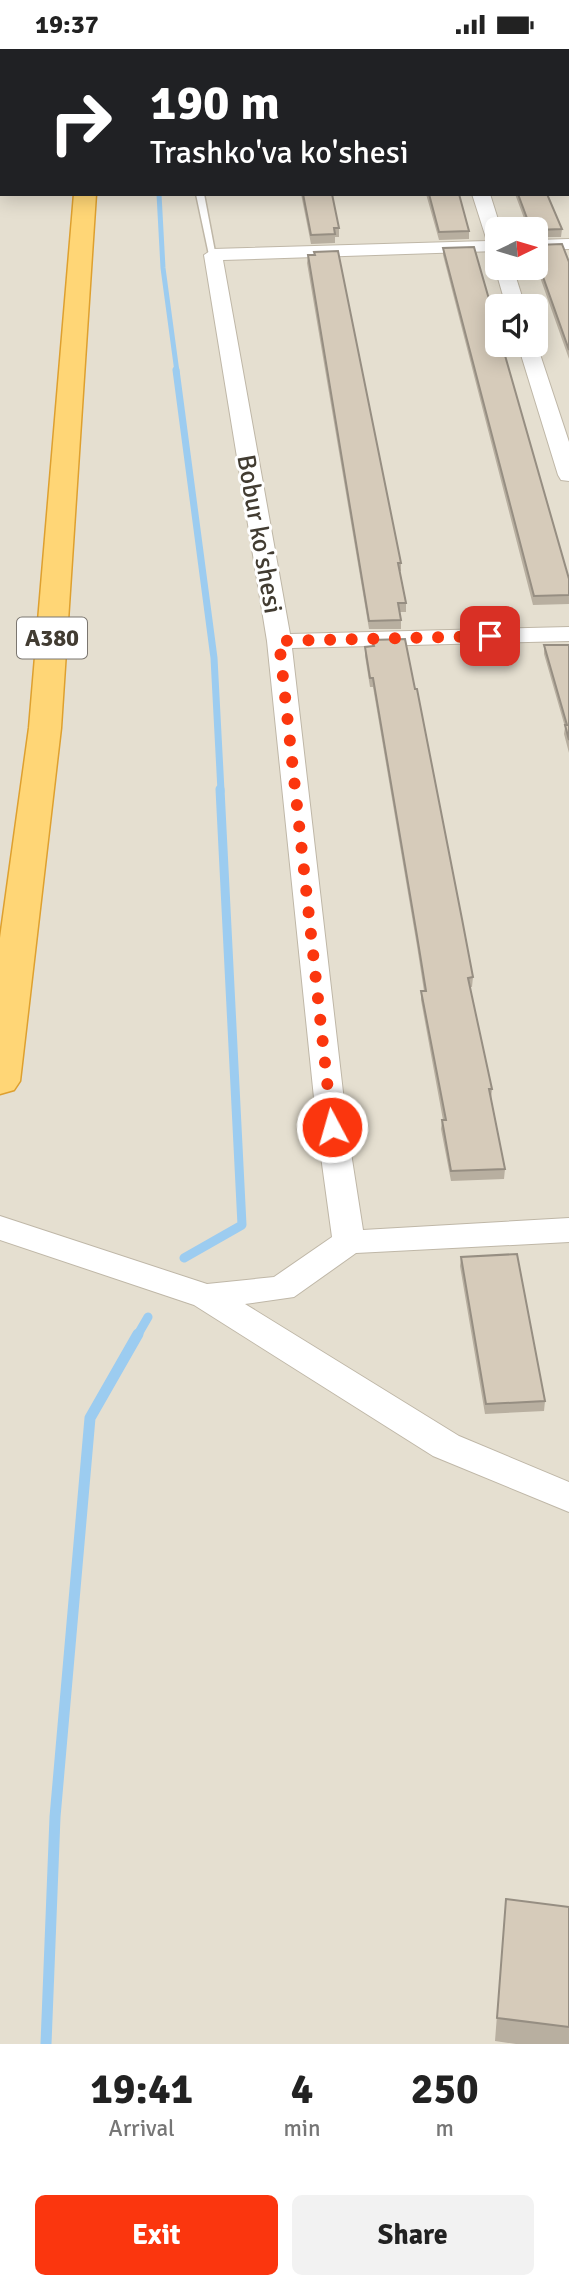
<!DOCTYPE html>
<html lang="en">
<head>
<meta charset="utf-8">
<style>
  body { margin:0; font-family:Signika,sans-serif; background:#f2f2f2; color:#222; height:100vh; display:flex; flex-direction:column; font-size:26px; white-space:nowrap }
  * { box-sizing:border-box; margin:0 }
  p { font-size:23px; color:#767676 }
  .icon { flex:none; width:38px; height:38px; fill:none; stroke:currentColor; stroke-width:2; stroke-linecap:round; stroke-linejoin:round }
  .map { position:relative; height:1995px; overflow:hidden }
  .sheet { display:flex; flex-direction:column; background:#fff; flex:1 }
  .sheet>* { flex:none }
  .hud { position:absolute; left:0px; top:0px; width:570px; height:147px; box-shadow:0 4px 18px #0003; background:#202124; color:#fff; overflow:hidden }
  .needle { width:46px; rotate:85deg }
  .buttons { position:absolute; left:485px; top:168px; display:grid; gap:14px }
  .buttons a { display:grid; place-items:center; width:63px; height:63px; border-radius:10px; background:#fff; box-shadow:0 4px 18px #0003; font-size:35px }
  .pin { position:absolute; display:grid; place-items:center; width:60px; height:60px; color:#fff; margin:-30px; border-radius:14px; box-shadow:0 4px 10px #0006 }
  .me { position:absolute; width:77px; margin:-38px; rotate:354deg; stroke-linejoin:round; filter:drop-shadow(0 0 5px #0008) }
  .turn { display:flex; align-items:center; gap:24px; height:147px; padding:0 35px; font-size:32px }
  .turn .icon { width:91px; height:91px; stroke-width:2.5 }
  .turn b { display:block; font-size:49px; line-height:60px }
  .eta { display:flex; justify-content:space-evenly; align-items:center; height:119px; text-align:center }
  .eta b { font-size:42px; font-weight:800; line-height:49px }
  .cta { display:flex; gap:14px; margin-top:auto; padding:14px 35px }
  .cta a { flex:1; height:80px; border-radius:10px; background:#fb360e; color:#fff; font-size:28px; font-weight:800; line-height:80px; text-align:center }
  .cta a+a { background:#f2f2f2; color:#222 }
  .status { display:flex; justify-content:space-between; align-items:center; height:49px; padding:0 35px; background:#fff; direction:ltr }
  .status svg { height:19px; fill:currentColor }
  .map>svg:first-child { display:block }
</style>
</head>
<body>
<div class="status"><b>19:37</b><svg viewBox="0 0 49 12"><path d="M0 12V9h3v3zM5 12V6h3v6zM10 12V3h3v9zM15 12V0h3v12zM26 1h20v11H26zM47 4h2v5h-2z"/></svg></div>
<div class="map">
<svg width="569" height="1995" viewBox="0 0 569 1995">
  <rect width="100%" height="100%" fill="#f1ede2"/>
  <path fill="#e5dfd0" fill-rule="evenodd" d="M0,0H569V1995H0ZM2,2H569V145H2ZM497,180H536V219H497ZM497,257H536V296H497Z"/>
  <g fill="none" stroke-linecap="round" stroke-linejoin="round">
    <path stroke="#9cccf0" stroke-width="5" d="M91,2L94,0
      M255,2L258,0
      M0,66L2,64
      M159,145L163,219L177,323"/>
    <path stroke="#9cccf0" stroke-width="7" d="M176,321L214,609L221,742"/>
    <path stroke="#9cccf0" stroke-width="9" d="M184,1209L242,1176L220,740
      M137,1287L148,1268"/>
    <path stroke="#9cccf0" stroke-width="11" d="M46,1995L55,1768L90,1369L138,1285"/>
    <defs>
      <path id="service" d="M289,0H299L297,2Z
        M0,80H2V84H0Z
        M196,145H204L216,208L209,206Z"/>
      <path id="minor" d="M472,145H490L501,180H497V202L223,211L290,585L569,578V592L292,599L347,1078L363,1181L569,1169V1193L356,1204L294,1248L245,1255L459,1387L569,1433V1463L433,1407L194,1256L0,1191V1167L207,1235L274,1228L332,1188L317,1078L267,592L204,206L213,200L487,192Z
        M569,190V200L536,201V191Z
        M497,216V219H513L525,257H506L495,219Z
        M536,293L569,393V432L561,431L558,426L518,296H536Z"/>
      <path id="trunk" d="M181,0H202L180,2Z
        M74,145H96L61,679L20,1032L14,1041L0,1045V889L29,679Z"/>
    </defs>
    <use href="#service" stroke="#bfb7a7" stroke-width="3"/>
    <use href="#minor" stroke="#bfb7a7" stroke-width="2"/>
    <use href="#trunk" stroke="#dea02f" stroke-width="3"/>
    <use href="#service" fill="#fff" fill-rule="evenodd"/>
    <use href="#minor" fill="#fff" fill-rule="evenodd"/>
    <use href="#trunk" fill="#ffd676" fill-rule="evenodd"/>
  </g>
  <path fill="#b8afa0" d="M301,145H332L339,179V188H335V194L311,195Z
    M426,145H459L469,182V190L439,191Z
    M515,145H547L562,180L561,188H536V180H528Z
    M537,196L569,213V310L536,217Z
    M443,199L569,530V555L533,556L443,206Z
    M308,206L401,514V522H400L406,554V563H399L401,571V580H369L307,214Z
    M372,591L473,928L472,938H470L492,1040L491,1050L505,1120L504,1130L451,1132L441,1080L442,1071H443L421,951V942H424L417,897L373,638H370L365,607V598L372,597Z
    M544,596H569V704L564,685L565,678L544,605Z
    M461,1208L545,1352L544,1362L485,1365L460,1217Z
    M506,1850L569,1858V1995H516L495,1992Z"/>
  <path fill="#d6cbba" stroke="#968e82" stroke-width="2" d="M321,0H362L361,2H319Z
    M449,0H501L499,2H448Z
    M303,145H332L339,179H334L335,185L311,186Z
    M429,145H459L469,182L439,183Z
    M518,145H547L562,180L536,181V184V180H531Z
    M562,195L569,213V301L536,208V202H539L537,196Z
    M474,198L497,278V296H502L569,530V546L534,547L443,199Z
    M338,202L401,514H398L406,554H398L401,571L369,572L308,206H315L314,203Z
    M405,590L415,640H417L462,870L473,928L468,929L492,1040H489L505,1120L451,1122L442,1071H446L421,942H426L417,887L373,629H370L365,598L374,597L372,591Z
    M544,596H569V691L565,676H567Z
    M517,1205L545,1352L486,1355L461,1208Z
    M506,1850L569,1858V1978L497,1969Z"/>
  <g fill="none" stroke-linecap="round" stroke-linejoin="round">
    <path stroke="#fb360e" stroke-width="12" stroke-dasharray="0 21.6" d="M332,1078L279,592L490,587"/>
  </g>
  <g text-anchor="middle" stroke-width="6" stroke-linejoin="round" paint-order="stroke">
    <rect fill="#fff" stroke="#7b7670" stroke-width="2" x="17" y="568.5" width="70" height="41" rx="5"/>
    <g font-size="24" font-weight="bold" fill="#423c32">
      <text x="52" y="597">A380</text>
    </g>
    <g font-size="26" fill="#423c32" stroke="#fff">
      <text transform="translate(260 485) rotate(80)" y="9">Bobur ko'shesi</text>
    </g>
  </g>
</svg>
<div class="buttons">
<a><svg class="needle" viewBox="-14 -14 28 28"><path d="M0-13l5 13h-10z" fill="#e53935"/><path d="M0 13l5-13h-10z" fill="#767676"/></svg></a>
<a><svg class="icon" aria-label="sound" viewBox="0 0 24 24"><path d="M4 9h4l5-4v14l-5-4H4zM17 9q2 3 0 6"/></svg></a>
</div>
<div class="pin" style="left:490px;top:587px;background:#d93025"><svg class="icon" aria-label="arrive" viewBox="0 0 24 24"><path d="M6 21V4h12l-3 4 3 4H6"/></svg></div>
<svg class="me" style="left:332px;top:1078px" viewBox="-20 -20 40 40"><circle r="17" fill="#fb360e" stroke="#fff" stroke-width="3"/><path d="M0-11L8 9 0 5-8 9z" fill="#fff"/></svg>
<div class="hud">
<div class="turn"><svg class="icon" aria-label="right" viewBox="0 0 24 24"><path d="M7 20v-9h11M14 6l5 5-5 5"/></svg><div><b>190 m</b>Trashko'va ko'shesi</div></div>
</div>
</div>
<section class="sheet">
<div class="eta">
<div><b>19:41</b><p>Arrival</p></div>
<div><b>4</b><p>min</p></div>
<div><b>250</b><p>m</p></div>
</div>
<div class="cta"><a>Exit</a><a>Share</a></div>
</section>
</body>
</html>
